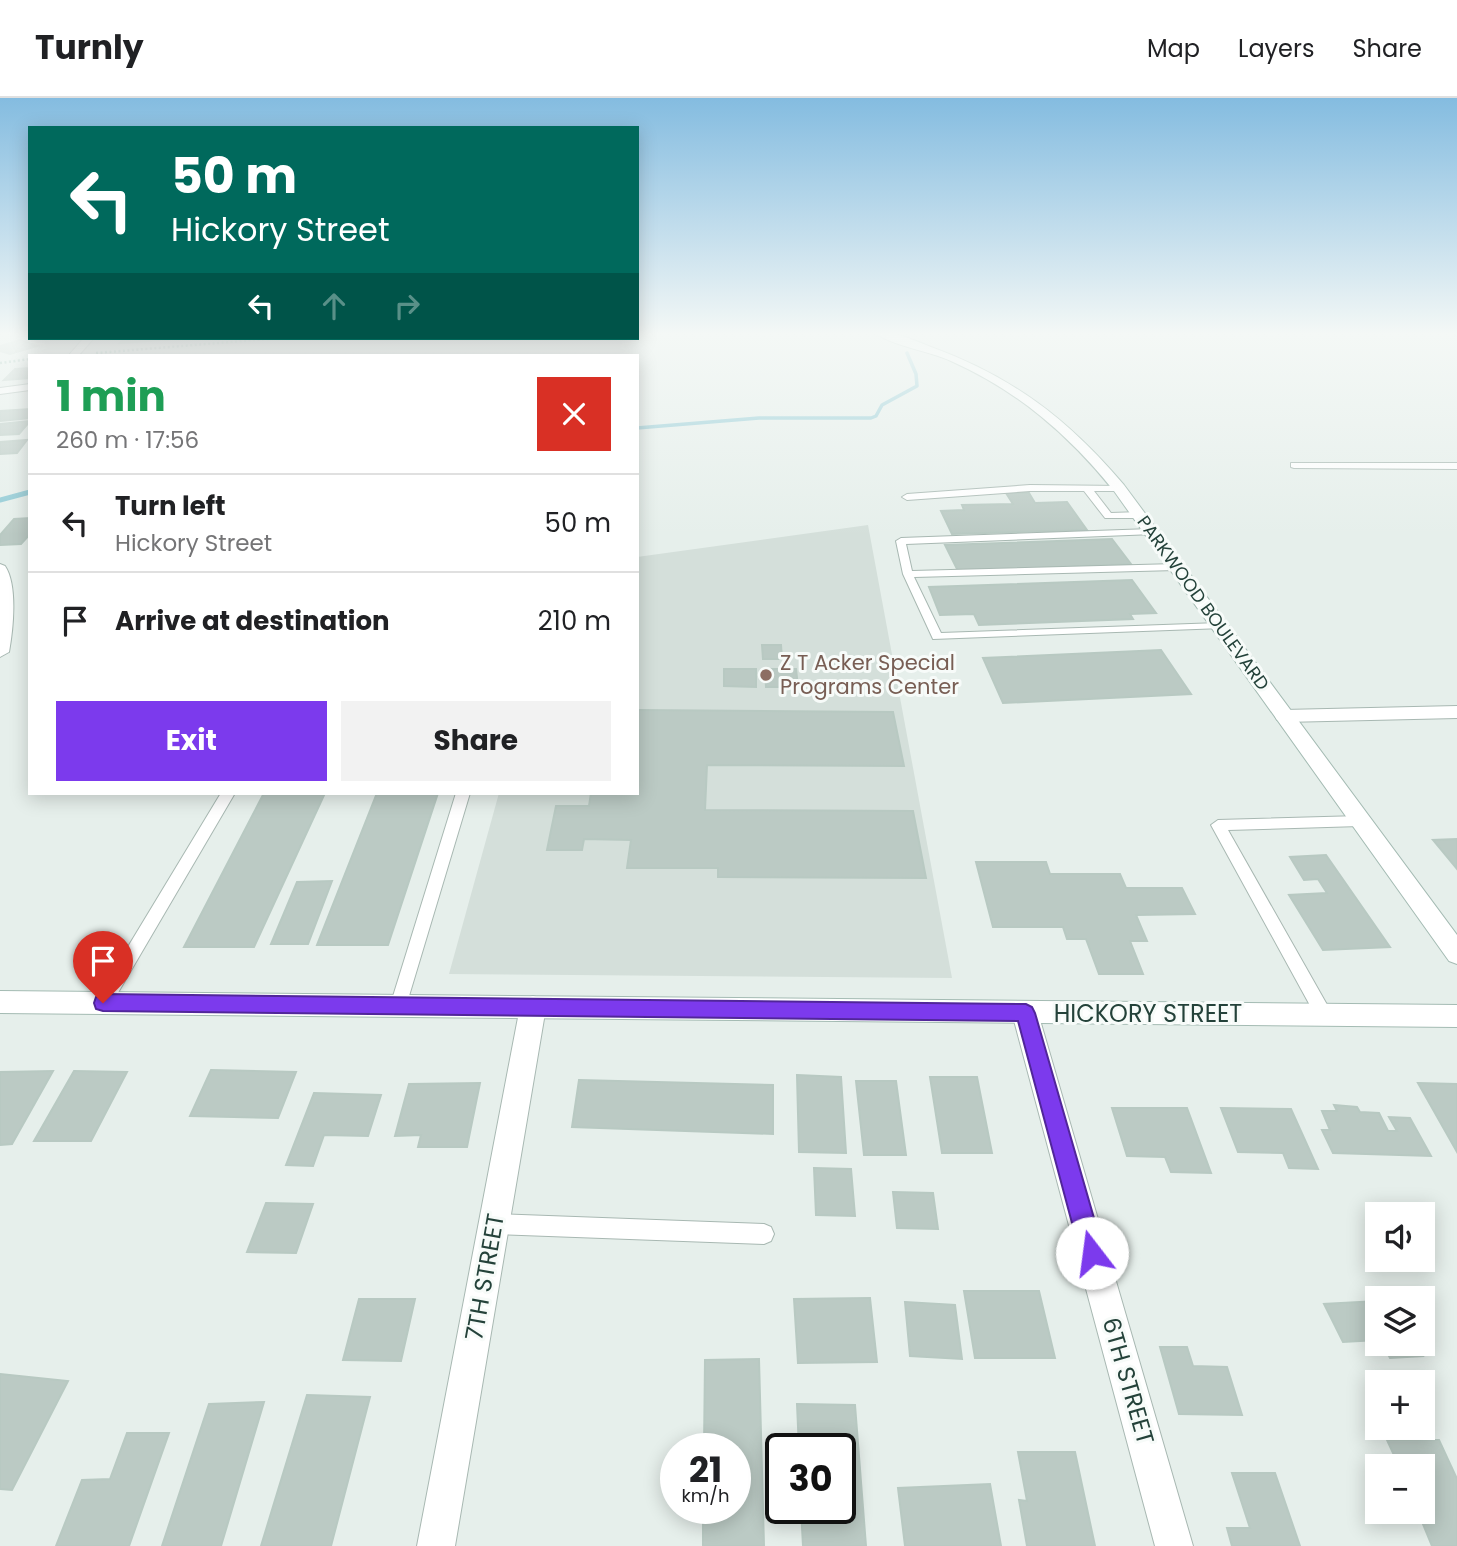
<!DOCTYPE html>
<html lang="en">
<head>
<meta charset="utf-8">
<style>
  body { margin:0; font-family:Poppins,sans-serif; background:#f2f2f2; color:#202124; height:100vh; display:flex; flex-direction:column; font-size:26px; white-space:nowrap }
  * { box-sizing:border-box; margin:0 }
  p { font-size:23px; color:#757577 }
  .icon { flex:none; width:38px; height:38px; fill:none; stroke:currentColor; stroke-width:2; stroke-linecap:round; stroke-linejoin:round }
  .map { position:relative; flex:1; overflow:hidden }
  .sheet { position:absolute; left:28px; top:256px; width:611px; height:441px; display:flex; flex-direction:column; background:#fff; border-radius:0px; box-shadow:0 4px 18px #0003 }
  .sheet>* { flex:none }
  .guide { position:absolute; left:28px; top:28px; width:611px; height:214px; border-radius:0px; box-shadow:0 4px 18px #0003; background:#00695c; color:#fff; overflow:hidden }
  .fabs { position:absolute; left:1365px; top:1104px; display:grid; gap:14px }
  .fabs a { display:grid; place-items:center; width:70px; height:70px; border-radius:0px; background:#fff; box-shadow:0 4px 18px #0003; font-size:35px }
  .speed { position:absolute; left:660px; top:1335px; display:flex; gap:14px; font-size:35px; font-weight:700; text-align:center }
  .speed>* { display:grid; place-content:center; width:91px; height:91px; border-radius:50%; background:#fff; box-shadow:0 4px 18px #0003; line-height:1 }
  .speed small { font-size:18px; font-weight:400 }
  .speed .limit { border:4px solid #111; border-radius:10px; background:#fff; color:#111 }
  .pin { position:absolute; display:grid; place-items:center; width:60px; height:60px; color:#fff; margin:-72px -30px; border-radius:50% 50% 50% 0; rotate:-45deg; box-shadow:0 0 7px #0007 }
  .pin .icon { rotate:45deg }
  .me { position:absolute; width:77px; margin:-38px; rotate:345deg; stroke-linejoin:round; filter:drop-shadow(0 0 5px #0008) }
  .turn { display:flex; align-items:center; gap:24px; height:147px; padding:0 28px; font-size:32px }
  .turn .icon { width:91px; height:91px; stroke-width:2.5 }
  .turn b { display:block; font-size:49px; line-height:60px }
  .lanes { display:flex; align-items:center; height:66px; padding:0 28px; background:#0003; justify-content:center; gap:35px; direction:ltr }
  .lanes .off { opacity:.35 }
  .round { display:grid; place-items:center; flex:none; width:74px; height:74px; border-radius:0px; background:#f2f2f2 }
  .summary { display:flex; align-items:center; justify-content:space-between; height:119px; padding:0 28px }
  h1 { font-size:42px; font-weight:700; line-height:52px; color:#1e9e55 }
  .button { display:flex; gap:14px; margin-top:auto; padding:14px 28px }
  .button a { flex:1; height:80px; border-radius:0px; background:#7c3aed; color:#fff; font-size:28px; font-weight:700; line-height:80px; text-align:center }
  .button a+a { background:#f2f2f2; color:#202124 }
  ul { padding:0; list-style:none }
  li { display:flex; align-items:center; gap:21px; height:98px; padding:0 28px; border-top:2px solid #e0e0e0 }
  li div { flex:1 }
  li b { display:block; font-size:26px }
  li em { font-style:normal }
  header { display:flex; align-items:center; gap:42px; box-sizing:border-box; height:98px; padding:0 35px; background:#fff; border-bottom:2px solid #e0e0e0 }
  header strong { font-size:33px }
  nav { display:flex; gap:38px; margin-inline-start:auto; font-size:24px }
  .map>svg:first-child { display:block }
</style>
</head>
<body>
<header>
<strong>Turnly</strong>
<nav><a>Map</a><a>Layers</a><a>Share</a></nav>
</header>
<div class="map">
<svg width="1457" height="1448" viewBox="0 0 1457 1448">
  <rect width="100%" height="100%" fill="#e6efeb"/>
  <path fill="#d4dfda" d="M868,427L952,880L449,876L499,695H637V459Z"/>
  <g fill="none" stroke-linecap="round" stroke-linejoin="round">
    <path stroke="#8ec9d4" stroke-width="3.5" d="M637,330L759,320H871L876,318L882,307L917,288L916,276L907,255"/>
    <path stroke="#8ec9d4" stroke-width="5" d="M0,402L30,394"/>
  </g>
  <path fill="#bbcac4" stroke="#b8c9c2" stroke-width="2" d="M124,240H188L120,245Z
    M20,242L37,248L10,256L0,253V248Z
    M30,270V280L4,282L15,271Z
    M30,311V320L0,323V313Z
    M30,323L19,336L0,337V326Z
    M27,342L17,355L0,356V344Z
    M1006,395H1029L1035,405L1067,404L1087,432L952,436L941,413L964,412L962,407L1013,406Z
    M30,420V436L21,446L0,447V437L14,421Z
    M1112,441L1131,466L958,473L945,447Z
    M1132,482L1156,515L1130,516L1133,521L979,527L974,516L940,517L929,489Z
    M762,547H781L782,561H763Z
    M1161,552L1191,596L1003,605L983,560Z
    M724,571H756V589L724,588Z
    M765,571H796L798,589H766Z
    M637,612L893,614L904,668L707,667L705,712L913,713L926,780L718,779V770H627L631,742L584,741L582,752H547L556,708H589L591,695H637Z
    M264,695H325L254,849H184Z
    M377,695H438L388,847H317Z
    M1457,741V771L1433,742Z
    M1326,757L1390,849L1323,852L1289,797L1327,795L1318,781L1304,782L1290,759Z
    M976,764H1046L1050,776H1120L1126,790H1182L1195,816L1136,817L1147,843H1130L1143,876H1099L1086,841H1067L1063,829H993Z
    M332,783L308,846H271L297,784Z
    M211,972L296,974L278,1020L190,1018Z
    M53,973L12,1046L0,1047V974Z
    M74,973L127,974L91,1043H34Z
    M797,977L841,979L846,1055L799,1054Z
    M930,979H977L992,1055H942Z
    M579,982L773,987V1036L572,1029Z
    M856,983H896L906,1057H864Z
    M480,985L467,1049H418L421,1037L395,1038L409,986Z
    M1418,985L1457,986V1054Z
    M314,995L381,997L368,1038L324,1037L313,1068L286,1067Z
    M1334,1007L1357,1009L1360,1014L1379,1015L1388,1033H1397L1389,1019L1410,1020L1431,1058L1333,1055L1322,1032H1330L1322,1013H1337Z
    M1112,1010H1187L1211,1075L1171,1074L1165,1059L1127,1058Z
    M1221,1010L1291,1011L1318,1071L1289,1070L1283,1055L1238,1054Z
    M814,1070L851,1071L855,1118L816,1117Z
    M893,1094L933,1095L938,1131L897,1130Z
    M266,1105L313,1106L296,1155L247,1154Z
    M964,1193H1039L1055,1260H975Z
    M870,1200L877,1264L798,1265L794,1201Z
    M359,1201H415L401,1263L343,1262Z
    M1377,1203V1242L1343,1244L1324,1206Z
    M905,1204L955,1207L962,1261L910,1258Z
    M1383,1246H1416L1423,1258L1390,1260Z
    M1160,1249H1187L1193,1268L1227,1269L1242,1317L1179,1316Z
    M759,1261L764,1448H703V1410H735V1351H704L705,1262Z
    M0,1276L68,1283L12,1392L0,1391Z
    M307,1297L370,1299L331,1448H261Z
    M264,1304L221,1448H162L209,1306Z
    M797,1306L855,1307L866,1448H803L801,1410H840V1351H799Z
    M127,1335H169L129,1448H56L82,1382L110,1381Z
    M1387,1342H1439L1457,1381V1448H1432L1418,1414H1423V1368H1399Z
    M1018,1354H1075L1095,1448H1027L1019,1402L1027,1403Z
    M1232,1375H1275L1300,1448H1232L1227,1430H1250Z
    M990,1386L1001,1448H905L898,1390Z"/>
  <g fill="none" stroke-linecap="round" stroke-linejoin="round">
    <defs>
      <path id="lane" d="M1451,235H1457V238Z
        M1291,365H1457V371L1294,370L1291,369Z
        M1030,387L1122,388V392L1119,393H1094L1111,415L1140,414L1145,417L1140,420H1105L1084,393H1030L907,402L902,399L907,396Z
        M1151,431L1156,434L1154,436L906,446L912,473L1176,466L1181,469L1176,472L914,479L941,535L1219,525L1224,528L1223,530L933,541L903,476L896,443L901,440Z
        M221,695H235L109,910L103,912L97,910L95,905L97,900Z
        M456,695H470L406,908L404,913L398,916L392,913L390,908Z
        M1360,718L1367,723L1360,728L1228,732L1330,912L1332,917L1330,922L1324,925L1318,922L1211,727L1218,722Z
        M494,1116L764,1126L771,1129L774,1136L771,1143L764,1146L494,1136L487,1133L484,1126L487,1119Z"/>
      <path id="street" d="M84,240H94L79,257H69Z
        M30,286V292L0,296V290Z
        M0,466L5,468C18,487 13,532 9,554L0,559Z
        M1457,608V620L1284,624L1277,622L1275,618L1277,614L1284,612Z
        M533,898L542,901L546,909L455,1448H417L520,909L524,901Z
        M1025,904L1034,907L1038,915L1193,1448H1155L1012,915L1016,907Z"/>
      <path id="secondary" d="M875,235C894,233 914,242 931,249C1013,279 1068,321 1124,387L1457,837V866L1449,863L1114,393C1068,336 1018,293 951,263C929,253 893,248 875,235Z
        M0,893L1457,907V929L0,915Z"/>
    </defs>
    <use href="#lane" stroke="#a8b8b2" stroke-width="2"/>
    <use href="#street" stroke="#a8b8b2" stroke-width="2"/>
    <use href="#secondary" stroke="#a4bbb3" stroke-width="2"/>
    <path stroke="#86b3a5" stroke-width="2.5" stroke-dasharray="2 2.5" stroke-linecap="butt" d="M96,255L280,240
      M0,265L30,261"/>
    <use href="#lane" fill="#fff" fill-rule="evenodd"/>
    <use href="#street" fill="#fff" fill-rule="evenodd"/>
    <use href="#secondary" fill="#fff" fill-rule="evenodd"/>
  </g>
  <linearGradient id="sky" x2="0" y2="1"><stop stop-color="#84bce0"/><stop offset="0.54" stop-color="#f4f8f6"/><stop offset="1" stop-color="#f4f8f6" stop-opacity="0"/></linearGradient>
  <rect width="1457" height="437" fill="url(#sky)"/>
  <path fill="#7c3aed" stroke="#51269a" stroke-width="2" d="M103,896L1026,906L1032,909L1035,915L1104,1155L1100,1163L1092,1167L1084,1163L1080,1155L1018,923L103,913L96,911L94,905L96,899Z"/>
  <circle fill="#8d6e63" stroke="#f7fbf9" stroke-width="2.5" cx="766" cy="577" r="7"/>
  <g text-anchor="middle" stroke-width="6" stroke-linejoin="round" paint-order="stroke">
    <g font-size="18" fill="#24423a" stroke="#f7fbf9">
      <text transform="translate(1203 505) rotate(54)" y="6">PARKWOOD BOULEVARD</text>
    </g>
    <g font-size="21" fill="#785e54" stroke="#f7fbf9" text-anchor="start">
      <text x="780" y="572">Z T Acker Special<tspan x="780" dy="24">Programs Center</tspan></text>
    </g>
    <g font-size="24" fill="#24423a" stroke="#f7fbf9">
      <text x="1148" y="924">HICKORY STREET</text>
      <text transform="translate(485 1179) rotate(-80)" y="8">7TH STREET</text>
      <text transform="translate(1128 1283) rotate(74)" y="8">6TH STREET</text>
    </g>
  </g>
</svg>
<div class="fabs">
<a><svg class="icon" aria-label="sound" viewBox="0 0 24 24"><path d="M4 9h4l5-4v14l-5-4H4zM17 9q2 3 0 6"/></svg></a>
<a><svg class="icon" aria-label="layers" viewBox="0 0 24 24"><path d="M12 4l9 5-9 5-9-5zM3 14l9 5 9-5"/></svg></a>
<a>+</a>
<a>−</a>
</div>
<div class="speed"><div>21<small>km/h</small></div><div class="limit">30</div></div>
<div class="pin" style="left:103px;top:905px;background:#d93025"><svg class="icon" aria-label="arrive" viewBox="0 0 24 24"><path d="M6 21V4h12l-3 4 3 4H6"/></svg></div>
<svg class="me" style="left:1092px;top:1155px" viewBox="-20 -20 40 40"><circle r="19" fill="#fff"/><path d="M0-13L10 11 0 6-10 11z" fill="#7c3aed"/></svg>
<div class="guide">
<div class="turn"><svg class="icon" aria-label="left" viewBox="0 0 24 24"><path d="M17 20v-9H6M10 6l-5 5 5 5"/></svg><div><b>50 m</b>Hickory Street</div></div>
<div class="lanes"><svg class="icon" aria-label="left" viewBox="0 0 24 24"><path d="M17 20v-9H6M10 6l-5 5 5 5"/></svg><svg class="icon off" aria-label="ahead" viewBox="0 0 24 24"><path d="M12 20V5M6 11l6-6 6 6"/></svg><svg class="icon off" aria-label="right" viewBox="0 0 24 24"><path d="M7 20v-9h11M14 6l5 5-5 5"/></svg></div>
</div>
<section class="sheet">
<div class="summary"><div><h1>1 min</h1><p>260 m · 17:56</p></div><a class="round" style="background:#d93025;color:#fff"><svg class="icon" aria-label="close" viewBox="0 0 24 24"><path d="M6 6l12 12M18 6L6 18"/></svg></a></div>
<ul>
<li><svg class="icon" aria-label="left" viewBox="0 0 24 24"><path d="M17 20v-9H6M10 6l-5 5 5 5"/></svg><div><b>Turn left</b><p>Hickory Street</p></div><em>50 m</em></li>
<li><svg class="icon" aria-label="arrive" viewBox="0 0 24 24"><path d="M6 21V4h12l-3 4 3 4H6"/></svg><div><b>Arrive at destination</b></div><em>210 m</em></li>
</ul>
<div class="button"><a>Exit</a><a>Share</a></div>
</section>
</div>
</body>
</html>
